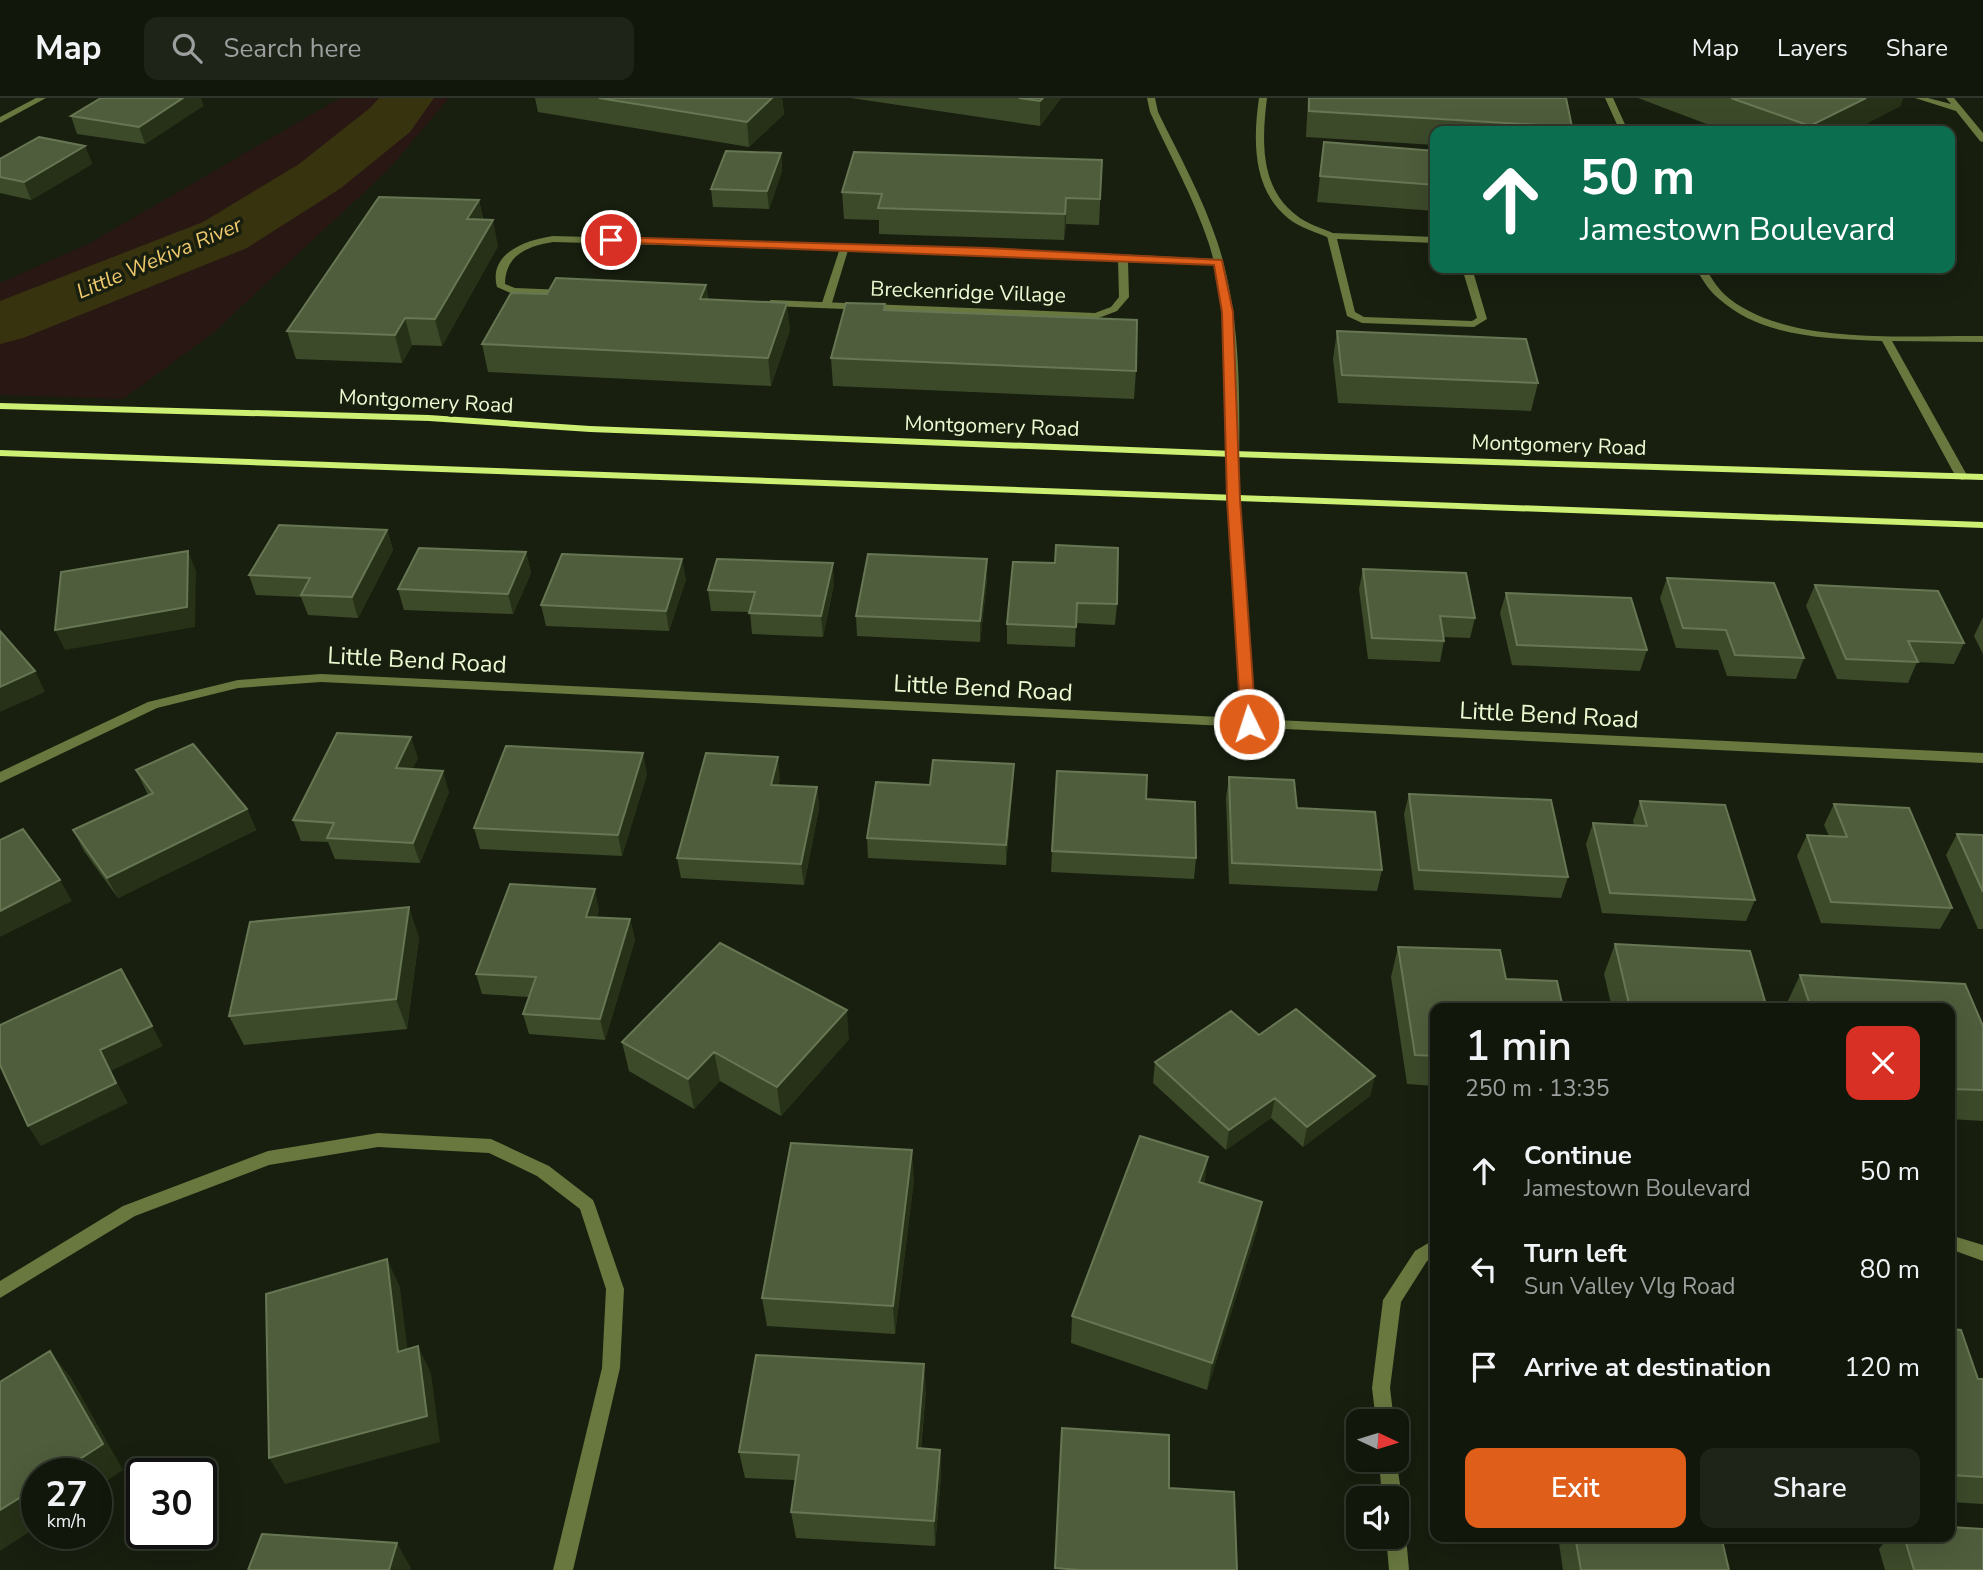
<!DOCTYPE html>
<html lang="en">
<head>
<meta charset="utf-8">
<style>
  body { margin:0; font-family:"Nunito Sans",sans-serif; background:#1f2419; color:#f1f3f6; height:100vh; display:flex; flex-direction:column; font-size:26px; white-space:nowrap }
  * { box-sizing:border-box; margin:0 }
  p { font-size:23px; color:#9c9f9d }
  .icon { flex:none; width:38px; height:38px; fill:none; stroke:currentColor; stroke-width:2; stroke-linecap:round; stroke-linejoin:round }
  .map { position:relative; flex:1; overflow:hidden }
  .drawer { position:absolute; left:1430px; top:905px; width:525px; height:539px; display:flex; flex-direction:column; background:#12170b; border-radius:14px; box-shadow:0 7px 28px #0002,0 0 0 2px #31362c }
  .drawer>* { flex:none }
  .top-card { position:absolute; left:1430px; top:28px; width:525px; height:147px; border-radius:14px; box-shadow:0 7px 28px #0002,0 0 0 2px #31362c; background:#0b6e4f; color:#fff; overflow:hidden }
  .needle { width:46px; rotate:94deg }
  .tools { position:absolute; left:1346px; top:1311px; display:grid; gap:14px }
  .tools a { display:grid; place-items:center; width:63px; height:63px; border-radius:14px; background:#12170b; box-shadow:0 7px 28px #0002,0 0 0 2px #31362c; font-size:35px }
  .speed { position:absolute; left:21px; top:1360px; display:flex; gap:14px; font-size:35px; font-weight:700; text-align:center }
  .speed>* { display:grid; place-content:center; width:91px; height:91px; border-radius:50%; background:#12170b; box-shadow:0 7px 28px #0002,0 0 0 2px #31362c; line-height:1 }
  .speed small { font-size:18px; font-weight:400 }
  .speed .limit { border:4px solid #111; border-radius:10px; background:#fff; color:#111 }
  .pin { position:absolute; display:grid; place-items:center; width:60px; height:60px; color:#fff; margin:-30px; border:4px solid #fff; border-radius:50%; box-shadow:0 2px 7px #0007 }
  .me { position:absolute; width:77px; margin:-38px; rotate:356deg; stroke-linejoin:round; filter:drop-shadow(0 0 5px #0008) }
  .turn { display:flex; align-items:center; gap:24px; height:147px; padding:0 35px; font-size:32px }
  .turn .icon { width:91px; height:91px; stroke-width:2.5 }
  .turn b { display:block; font-size:49px; line-height:60px }
  .round { display:grid; place-items:center; flex:none; width:74px; height:74px; border-radius:14px; background:#1f2419 }
  .headline { display:flex; align-items:center; justify-content:space-between; height:119px; padding:0 35px }
  h1 { font-size:42px; font-weight:600; line-height:52px }
  .primary-button { display:flex; gap:14px; margin-top:auto; padding:14px 35px }
  .primary-button a { flex:1; height:80px; border-radius:14px; background:#de5e1a; color:#fff; font-size:28px; font-weight:600; line-height:80px; text-align:center }
  .primary-button a+a { background:#1f2419; color:#f1f3f6 }
  ul { padding:0; list-style:none }
  li { display:flex; align-items:center; gap:21px; height:98px; padding:0 35px }
  li div { flex:1 }
  li b { display:block; font-size:26px }
  li em { font-style:normal }
  header { display:flex; align-items:center; gap:42px; box-sizing:border-box; height:98px; padding:0 35px; background:#12170b; border-bottom:2px solid #31362c }
  header strong { font-size:33px }
  nav { display:flex; gap:38px; margin-inline-start:auto; font-size:24px }
  .search { width:490px; height:63px; background:#1f2419; display:flex; align-items:center; gap:18px; box-sizing:border-box; padding:0 24px; border-radius:14px; color:#9c9f9d; font-size:26px }
  .map>svg:first-child { display:block }
</style>
</head>
<body>
<header>
<strong>Map</strong>
<div class="search"><svg class="icon" aria-label="search" viewBox="0 0 24 24"><circle cx="10" cy="10" r="6"/><path d="M15 15l6 6"/></svg>Search here</div>
<nav><a>Map</a><a>Layers</a><a>Share</a></nav>
</header>
<div class="map">
<svg width="1983" height="1472" viewBox="0 0 1983 1472">
  <rect width="100%" height="100%" fill="#181f0f"/>
  <path fill="#281713" d="M340,0H449L388,72L212,236L123,301L0,297V185L90,145Z"/>
  <g fill="none" stroke-linecap="round" stroke-linejoin="round">
    <path fill="#38330f" fill-rule="evenodd" d="M379,0H434L410,34L341,90L247,150L23,240L0,246V203L203,124L299,66L370,10Z"/>
    <path fill="#68783f" fill-rule="evenodd" d="M1605,0H1613L1628,33H1620Z
      M1915,0H1928L1951,6L1946,0H1954L1983,35V44L1980,43L1956,13Z
      M1332,135L1435,139V145L1337,141L1355,214L1364,219L1472,223L1477,220L1462,170H1472L1487,221L1474,229L1362,225L1347,218L1327,138Z
      M841,147L849,149L831,208L823,210L821,208Z
      M1695,170H1705C1711,179 1716,188 1724,196C1782,249 1908,237 1983,238V244L1892,243L1968,379L1966,381L1962,382L1956,379L1882,243C1825,240 1762,240 1718,200C1708,192 1702,180 1695,170Z"/>
    <path fill="#68783f" fill-rule="evenodd" d="M36,0H46L0,25V19Z
      M1259,0H1267C1262,40 1259,89 1296,117C1307,126 1322,130 1335,136V140H1329C1316,134 1301,130 1289,121C1252,92 1253,42 1259,0Z
      M553,138L987,150L1218,161L1223,164L1218,167L1128,163L1129,199L1117,213L1096,221L771,208L766,205L771,202L1095,215L1111,209L1119,199L1118,162L987,156L553,144C528,148 505,157 505,186L515,190L565,192L570,195L568,197L513,196L497,189C488,155 526,142 553,138Z
      M1233,398L1239,401L1255,621L1983,655V665L321,584L238,590L157,610L0,685V674L148,604L238,582L321,576L1242,620L1227,401Z
      M378,1035L491,1041L549,1068L593,1102L595,1107L624,1191L620,1270L573,1472H553L602,1270L606,1191L580,1111L537,1078L489,1055L378,1049L269,1067L135,1118L0,1200V1183L123,1108L268,1053Z
      M1950,1137L1983,1147V1163L1950,1151Z
      M1435,1141V1158L1427,1163L1401,1204L1390,1290L1394,1323H1376L1372,1290L1383,1202L1415,1153Z
      M1396,1360L1402,1400L1396,1408V1400H1382L1379,1362Z
      M1396,1429L1403,1431L1406,1438L1409,1472H1389L1386,1438H1396Z"/>
    <path fill="#68783f" fill-rule="evenodd" d="M1147,0H1155L1158,14C1179,57 1203,100 1218,146C1244,227 1239,317 1239,401L1233,404L1227,401C1228,317 1234,227 1209,146C1194,100 1170,58 1150,14Z"/>
    <path fill="#cdef74" fill-rule="evenodd" d="M0,305L429,317L590,328L1233,353L1983,376V382L1233,359L590,334L429,323L0,311Z
      M0,352L1983,424V430L0,358Z"/>
  </g>
  <path fill="#3c4a2a" d="M101,0H201L203,8L145,46L77,36L71,18Z
    M535,0H782L784,16L749,49L538,14Z
    M851,0H1061L1040,28Z
    M1308,0H1566L1572,29L1571,33H1435V47L1306,39Z
    M1638,0H1903L1900,8L1852,33H1725Z
    M1324,44L1435,53V113L1317,104Z
    M85,48L92,66L31,102L0,95V61Z
    M781,55L782,73L769,111L713,109L711,91Z
    M1102,62L1099,127L1066,126L1064,142L879,136V122L844,121L842,94Z
    M479,102L483,121L498,148L442,248L412,247L402,265L296,261L287,233Z
    M706,187L708,201L790,232L771,288L488,274L482,246L547,196Z
    M885,212L1136,273L1134,301L833,288L831,260Z
    M1337,233L1538,285L1531,313L1338,305L1333,261Z
    M387,432L393,452L358,520L308,517L301,499L256,497L249,477Z
    M526,454L531,475L513,516L404,512L398,491Z
    M987,461V482L980,544L857,538L856,518Z
    M1013,464L1117,506L1115,527L1076,525L1075,549L1007,546V526Z
    M1363,471L1475,520L1470,540L1444,539V543L1440,564L1368,561L1359,491Z
    M1667,480L1804,560L1796,581L1727,578L1718,552L1676,550L1660,500Z
    M686,481L669,533L546,528L541,507Z
    M834,486L823,539L752,536L750,514L711,513L708,492Z
    M1815,487L1964,545L1954,566L1917,564L1908,585L1837,581L1806,508Z
    M1506,495L1647,552L1640,573L1512,567L1500,515Z
    M1983,519V556L1974,538Z
    M418,660L412,671L449,694L420,765L335,761L328,744L301,743L293,722Z
    M136,672L247,711L256,732L118,800L84,753L73,732L148,697Z
    M647,676L622,758L480,751L474,730Z
    M1229,679L1297,710L1382,772L1377,793L1229,786L1226,700Z
    M780,680L778,688L817,689L819,710L804,787L681,780L677,760Z
    M1013,687L1006,767L868,760L867,740Z
    M1409,696L1568,779L1561,800L1414,792L1404,716Z
    M1146,701L1196,760L1194,781L1051,774L1052,753Z
    M1640,703L1755,802L1746,823L1602,815L1586,746L1593,725L1634,727L1633,723Z
    M1834,706L1952,810L1940,831L1821,825L1797,758L1807,737L1829,738L1824,727Z
    M1957,736L1983,737V831H1978L1946,757Z
    M599,812L597,819L630,821L635,842L605,942L529,936L523,916L529,899L482,896L476,876Z
    M419,839L407,931L244,947L229,918Z
    M1615,846L1767,910H1612L1604,876Z
    M1398,849L1435,910V988L1407,986L1391,879Z
    M1800,877L1965,886L1983,928V1023L1950,1021V910H1786V907Z
    M1259,937L1375,978L1370,998L1303,1049L1271,1020L1226,1052L1153,985L1155,964Z
    M849,941L781,1018L720,983L694,1011L629,973L622,944Z
    M1208,1059L1204,1086L1257,1132L1207,1292L1071,1245L1072,1218Z
    M914,1081L895,1236L767,1228L762,1200Z
    M1950,1231L1978,1281H1983V1406L1950,1404Z
    M926,1293L921,1351L940,1352L941,1378L935,1448L796,1440L791,1414L795,1382L745,1380L739,1354Z
    M1558,1438H1721L1729,1472H1563Z
    M1889,1438H1950L1983,1472H1885L1879,1451Z"/>
  <path fill="#263117" d="M183,0H201L203,8L145,46L139,29Z
    M758,0H782L784,16L749,49L747,24Z
    M1043,0H1061L1040,28V3Z
    M1866,0H1903L1900,8L1852,33H1808L1810,28Z
    M85,48L92,66L31,102L24,84Z
    M781,55L782,73L769,111L767,93Z
    M1066,100V126L1064,142L1065,116Z
    M479,102L484,129L467,121Z
    M493,122L498,148L442,248L435,221Z
    M706,187L709,214L700,201Z
    M787,205L790,232L771,288L768,260Z
    M405,220L412,247L402,265L395,237Z
    M387,432L393,452L358,520L352,499Z
    M188,453L196,473L195,529L65,552L55,532Z
    M526,454L531,475L513,516L508,496Z
    M682,461L686,481L669,533L666,513Z
    M987,461V482L980,544V523Z
    M833,465L834,486L823,539L821,518Z
    M35,573L45,594L0,614V589Z
    M411,639L418,660L403,691L396,670Z
    M643,655L647,676L622,758L618,737Z
    M778,659L780,680L774,708L771,687Z
    M1014,666L1013,687L1006,767V747Z
    M443,673L449,694L420,765L413,745Z
    M817,689L819,710L804,787L801,766Z
    M247,711L256,732L118,800L107,780Z
    M60,782L72,803L0,839V813Z
    M595,791L599,812L591,840L586,819Z
    M409,809L419,839L407,931L396,901Z
    M630,821L635,842L605,942L600,921Z
    M847,912L849,941L781,1018L777,989Z
    M152,928L163,948L111,973L128,1005L41,1048L28,1028L100,952Z
    M714,954L720,983L694,1011L688,981Z
    M1375,978L1370,998L1303,1049L1307,1029Z
    M1275,1000L1271,1020L1226,1052L1229,1032Z
    M912,1052L914,1081L895,1236L893,1208Z
    M1208,1059L1204,1088L1199,1084Z
    M1262,1104L1257,1132L1207,1292L1212,1265Z
    M387,1161L400,1189L411,1281L398,1254Z
    M418,1248L431,1275L440,1344L285,1386L269,1360Z
    M50,1253L71,1280L123,1372L96,1390V1376H57Z
    M924,1266L926,1293L918,1377L917,1350Z
    M940,1352L941,1378L935,1448L934,1423Z
    M37,1389V1429L0,1453V1412Z
    M397,1445L411,1470L410,1472H389Z"/>
  <path fill="#4f5d3c" stroke="#677653" stroke-width="2" d="M101,0H183L139,29L71,18Z
    M599,0H772L747,24Z
    M1019,0H1043L1040,3Z
    M1309,0H1566L1572,29L1309,13Z
    M1731,0H1866L1810,28Z
    M39,39L85,48L24,84L0,79V61Z
    M1324,44L1435,53V87L1320,78Z
    M726,53L781,55L767,93L711,91Z
    M854,54L1102,62L1100,101L1066,100L1065,116L878,110L882,96L842,94Z
    M379,99L479,102L467,121L493,122L435,221L405,220L395,237L287,233Z
    M556,180L706,187L700,201L787,205L768,260L482,246L511,195L547,196Z
    M846,205L885,206L884,212L1137,222L1136,273L831,260Z
    M1337,233L1526,241L1538,285L1342,277Z
    M279,427L387,432L352,499L301,497L310,480L249,477Z
    M1056,447L1118,450L1117,506L1077,505L1076,529L1007,526L1013,464L1055,465Z
    M419,450L526,454L508,496L398,491Z
    M188,453L187,509L55,532L61,474Z
    M562,456L682,461L666,513L541,507Z
    M868,456L987,461L980,523L856,518Z
    M717,461L833,465L821,518L749,515L755,494L708,492Z
    M1363,471L1466,475L1475,520L1440,518L1444,543L1372,540Z
    M1667,480L1774,485L1804,560L1735,557L1726,532L1683,530Z
    M1815,487L1938,493L1964,545L1908,543L1918,564L1846,561Z
    M1506,495L1631,500L1647,552L1517,547Z
    M0,533L35,573L0,589Z
    M337,635L411,639L396,670L443,673L413,745L327,740L334,725L293,722Z
    M193,646L247,711L107,780L73,732L153,695L136,672Z
    M506,648L643,655L618,737L474,730Z
    M706,655L778,659L771,687L817,689L801,766L677,760Z
    M933,662L1014,666L1006,747L867,740L876,684L930,687Z
    M1057,673L1147,677L1146,701L1195,704L1196,760L1052,753Z
    M1229,679L1294,682L1297,710L1375,714L1382,772L1232,765Z
    M1409,696L1551,702L1568,779L1419,772Z
    M1640,703L1725,707L1755,802L1610,795L1593,725L1647,728Z
    M1834,706L1909,710L1952,810L1831,804L1807,737L1847,739Z
    M23,731L60,782L0,813V742Z
    M1957,736L1983,737V794Z
    M510,786L595,791L586,819L630,821L600,921L523,916L536,879L476,876Z
    M409,809L396,901L229,918L250,824Z
    M720,845L847,912L777,989L714,954L688,981L622,944Z
    M1615,846L1750,853L1767,910H1630Z
    M1398,849L1500,852L1506,881L1557,883L1563,910H1435V958L1415,957Z
    M121,871L152,928L100,952L116,985L28,1028L0,967V927Z
    M1800,877L1965,886L1983,928V992L1950,991V910H1811Z
    M1296,911L1375,978L1307,1029L1275,1000L1229,1032L1155,964L1231,913L1259,937Z
    M1140,1038L1208,1059L1199,1084L1262,1104L1212,1265L1072,1218Z
    M791,1045L912,1052L893,1208L762,1200Z
    M387,1161L398,1254L418,1248L427,1318L269,1360L266,1196Z
    M1950,1231L1961,1232L1978,1281H1983V1379L1950,1377Z
    M50,1253L103,1346L57,1376H37V1389L0,1412V1284Z
    M756,1257L924,1266L917,1350L940,1352L934,1423L791,1414L799,1357L739,1354Z
    M1062,1330L1169,1337V1390L1234,1394L1237,1472H1080L1055,1470Z
    M1950,1429L1983,1431V1472H1914L1904,1438H1950Z
    M262,1436L397,1445L389,1472H248Z
    M1575,1438H1721L1729,1472H1581Z"/>
  <path fill="#de5e1a" stroke="#903d11" stroke-width="2" d="M611,139L987,150L1222,162L1233,214L1240,401L1256,626L1254,629H1243L1241,626L1227,401L1222,214L1214,167L608,144V140Z"/>
  <g text-anchor="middle" stroke-width="7" stroke-linejoin="round" paint-order="stroke">
    <g font-size="21" font-style="italic" fill="#eec86c" stroke="#181f0f">
      <text transform="translate(159 160) rotate(-23)" y="7">Little Wekiva River</text>
    </g>
    <g font-size="21" fill="#ebfad2" stroke="#181f0f">
      <text transform="translate(968 194) rotate(2)" y="7">Breckenridge Village</text>
      <text transform="translate(426 303) rotate(3)" y="7">Montgomery Road</text>
      <text transform="translate(992 328) rotate(2)" y="7">Montgomery Road</text>
      <text transform="translate(1559 347) rotate(2)" y="7">Montgomery Road</text>
    </g>
    <g font-size="24" fill="#ebfad2" stroke="#181f0f">
      <text transform="translate(417 562) rotate(3)" y="8">Little Bend Road</text>
      <text transform="translate(983 590) rotate(3)" y="8">Little Bend Road</text>
      <text transform="translate(1549 617) rotate(3)" y="8">Little Bend Road</text>
    </g>
  </g>
</svg>
<div class="tools">
<a><svg class="needle" viewBox="-14 -14 28 28"><path d="M0-13l5 13h-10z" fill="#e53935"/><path d="M0 13l5-13h-10z" fill="#9c9f9d"/></svg></a>
<a><svg class="icon" aria-label="sound" viewBox="0 0 24 24"><path d="M4 9h4l5-4v14l-5-4H4zM17 9q2 3 0 6"/></svg></a>
</div>
<div class="speed"><div>27<small>km/h</small></div><div class="limit">30</div></div>
<div class="pin" style="left:611px;top:142px;background:#d93025"><svg class="icon" aria-label="arrive" viewBox="0 0 24 24"><path d="M6 21V4h12l-3 4 3 4H6"/></svg></div>
<svg class="me" style="left:1249px;top:626px" viewBox="-20 -20 40 40"><circle r="17" fill="#de5e1a" stroke="#fff" stroke-width="3"/><path d="M0-11L8 9 0 5-8 9z" fill="#fff"/></svg>
<div class="top-card">
<div class="turn"><svg class="icon" aria-label="ahead" viewBox="0 0 24 24"><path d="M12 20V5M6 11l6-6 6 6"/></svg><div><b>50 m</b>Jamestown Boulevard</div></div>
</div>
<section class="drawer">
<div class="headline"><div><h1>1 min</h1><p>250 m · 13:35</p></div><a class="round" style="background:#d93025;color:#fff"><svg class="icon" aria-label="close" viewBox="0 0 24 24"><path d="M6 6l12 12M18 6L6 18"/></svg></a></div>
<ul>
<li><svg class="icon" aria-label="ahead" viewBox="0 0 24 24"><path d="M12 20V5M6 11l6-6 6 6"/></svg><div><b>Continue</b><p>Jamestown Boulevard</p></div><em>50 m</em></li>
<li><svg class="icon" aria-label="left" viewBox="0 0 24 24"><path d="M17 20v-9H6M10 6l-5 5 5 5"/></svg><div><b>Turn left</b><p>Sun Valley Vlg Road</p></div><em>80 m</em></li>
<li><svg class="icon" aria-label="arrive" viewBox="0 0 24 24"><path d="M6 21V4h12l-3 4 3 4H6"/></svg><div><b>Arrive at destination</b></div><em>120 m</em></li>
</ul>
<div class="primary-button"><a>Exit</a><a>Share</a></div>
</section>
</div>
</body>
</html>
